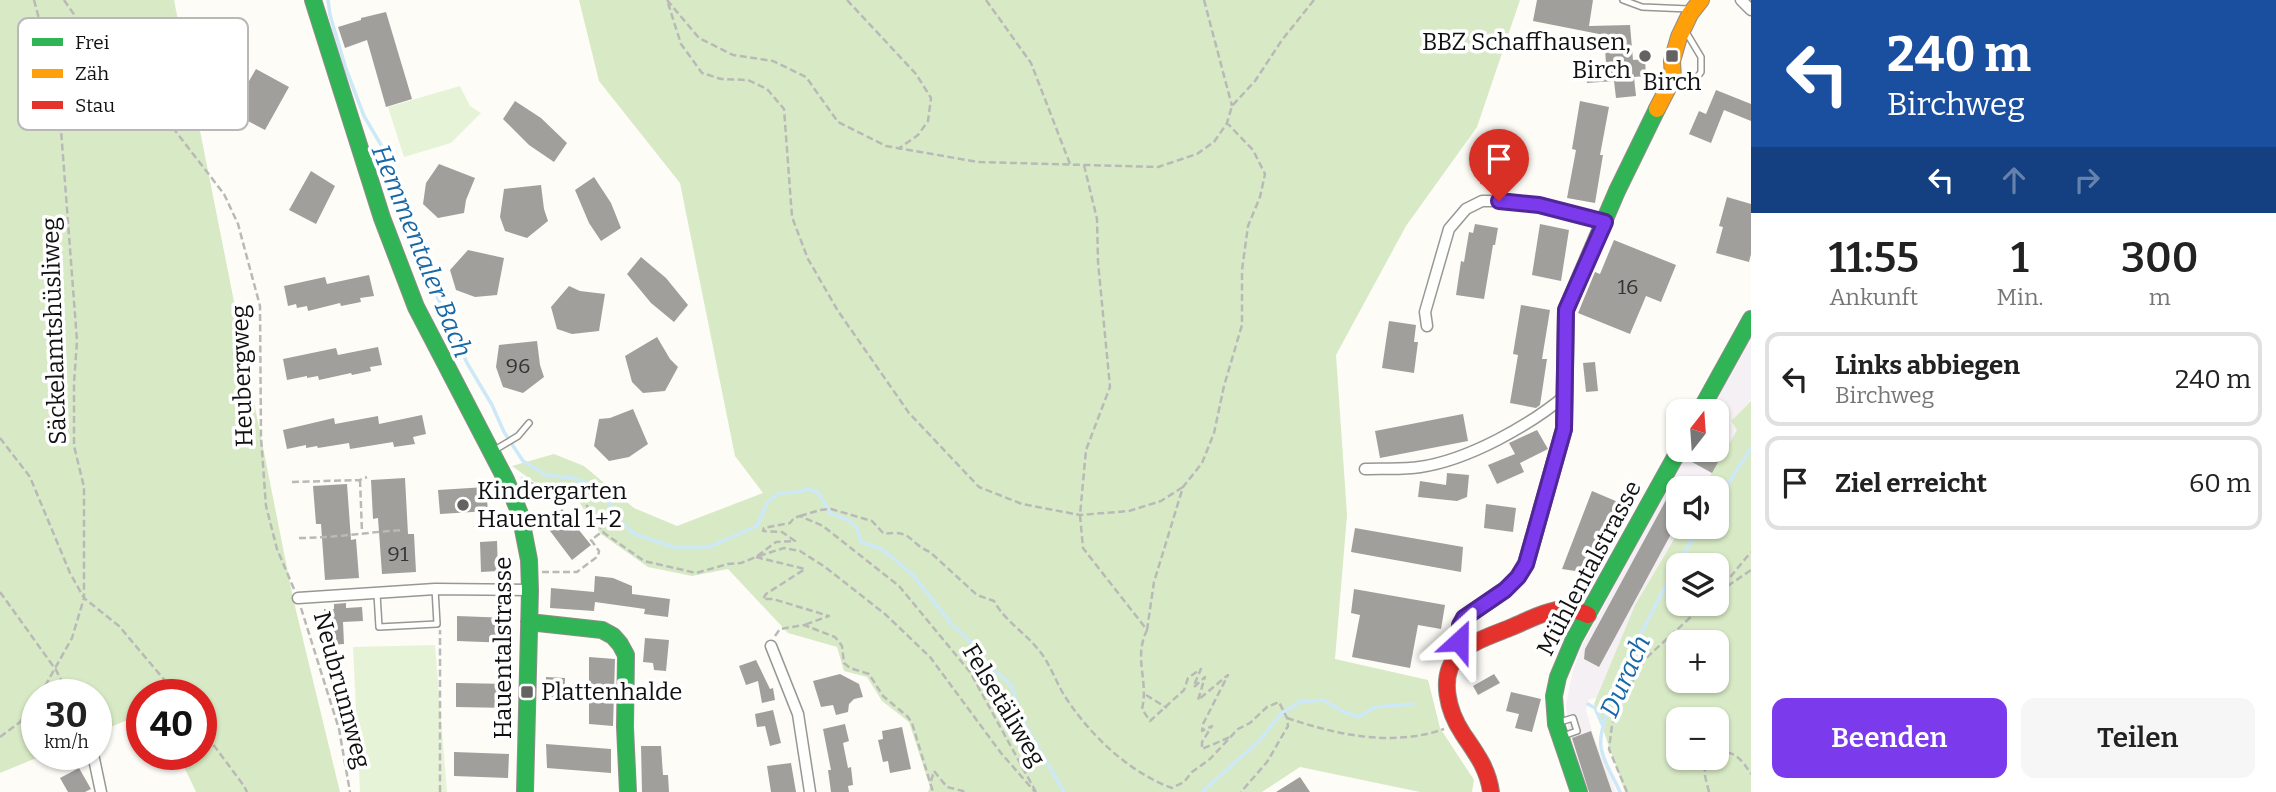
<!DOCTYPE html>
<html lang="de">
<head>
<meta charset="utf-8">
<style>
  body { margin:0; font-family:Bitter,serif; background:#f6f6f6; color:#222; height:100vh; display:flex; flex-direction:column; font-size:26px; white-space:nowrap }
  * { box-sizing:border-box; margin:0 }
  p { font-size:23px; color:#767676 }
  .icon { flex:none; width:38px; height:38px; fill:none; stroke:currentColor; stroke-width:2; stroke-linecap:round; stroke-linejoin:round }
  .map { position:relative; flex:1; overflow:hidden }
  .side { display:flex; flex-direction:column; background:#fff; width:525px }
  .side>* { flex:none }
  .banner { background:#1a4fa0; color:#fff; overflow:hidden }
  .needle { width:46px; rotate:17deg }
  .buttons { position:absolute; left:1666px; top:399px; display:grid; gap:14px }
  .buttons a { display:grid; place-items:center; width:63px; height:63px; border-radius:14px; background:#fff; box-shadow:0 2px 5px #0004; font-size:35px }
  .speed { position:absolute; left:21px; top:679px; display:flex; gap:14px; font-size:35px; font-weight:700; text-align:center }
  .speed>* { display:grid; place-content:center; width:91px; height:91px; border-radius:50%; background:#fff; box-shadow:0 2px 5px #0004; line-height:1 }
  .speed small { font-size:18px; font-weight:400 }
  .speed .limit { border:10px solid #d22; background:#fff; color:#111 }
  .pin { position:absolute; display:grid; place-items:center; width:60px; height:60px; color:#fff; margin:-72px -30px; border-radius:50% 50% 50% 0; rotate:-45deg; box-shadow:0 0 7px #0007 }
  .pin .icon { rotate:45deg }
  .me { position:absolute; width:77px; margin:-38px; rotate:24deg; stroke-linejoin:round; filter:drop-shadow(0 0 5px #0008) }
  .turn { display:flex; align-items:center; gap:24px; height:147px; padding:0 21px; font-size:32px }
  .turn .icon { width:91px; height:91px; stroke-width:2.5 }
  .turn b { display:block; font-size:49px; line-height:60px }
  .lanes { display:flex; align-items:center; height:66px; padding:0 21px; background:#0003; justify-content:center; gap:35px; direction:ltr }
  .lanes .off { opacity:.35 }
  .eta { display:flex; justify-content:space-evenly; align-items:center; height:119px; text-align:center }
  .eta b { font-size:42px; font-weight:600; line-height:49px }
  .button { display:flex; gap:14px; margin-top:auto; padding:14px 21px }
  .button a { flex:1; height:80px; border-radius:14px; background:#7c3aed; color:#fff; font-size:28px; font-weight:600; line-height:80px; text-align:center }
  .button a+a { background:#f6f6f6; color:#222 }
  ul { padding:0; list-style:none }
  li { display:flex; align-items:center; gap:21px; height:94px; margin:0 14px 10px; padding:0 7px; border:4px solid #e0e0e0; border-radius:14px }
  li div { flex:1 }
  li b { display:block; font-size:26px }
  li em { font-style:normal }
  main { display:flex; flex:1; min-height:0 }
  .map>svg:first-child { display:block }
</style>
</head>
<body>
<main>
<div class="map">
<svg width="1751" height="792" viewBox="0 0 1751 792">
  <rect width="100%" height="100%" fill="#fdfcf7"/>
  <path fill="#f5f0f3" d="M1751,335V400L1731,421L1737,430L1703,488H1678V527H1680L1635,605L1597,698L1589,699L1586,710L1594,738L1616,792H1589L1569,737L1566,704L1573,670L1583,644L1688,450H1717V411H1709Z"/>
  <path fill="#e7f3d7" d="M460,86L470,106L481,113L451,143L404,157L388,107Z
    M435,645L447,792H360L353,647Z"/>
  <path fill="#d8eac5" fill-rule="evenodd" d="M0,0H174L293,598L340,792H196L178,754H201V695H142V714L96,733V695H37V754H46L0,773Z
    M579,0H1520L1477,127L1406,226L1336,355L1347,515L1335,659L1428,680L1440,728L1474,780L1472,792H1420L1300,767L1262,792H928L930,787L909,722L882,701L867,677L844,671L837,647L788,633L728,569L692,576L648,567L601,534L579,502L569,496L551,494L512,466L554,454L584,466L634,508L677,526L763,493L735,456L680,183L599,81Z
    M1751,401V792H1625L1594,704L1635,605L1681,527H1717V488H1703L1737,430L1731,421ZM1678,565H1717V604H1678ZM1678,642H1717V681H1678ZM1678,719H1717V758H1678Z"/>
  <g fill="none" stroke-linecap="round" stroke-linejoin="round">
    <path stroke="#cde8f7" stroke-width="3.5" d="M328,0L330,15L346,69L364,116L387,155L400,201L410,220L420,246L429,278L467,363L492,405L504,432L523,461L546,475L572,478L590,484L604,495L621,522L634,534L673,547H709L757,526L767,503L779,493L798,492L808,489L818,492L830,513L850,521L857,528L861,542L882,549L913,575L953,626L964,635L988,664L1011,685L1023,721L1064,792
      M1717,501L1751,448
      M1588,704L1595,708L1602,724
      M1202,792L1259,741L1281,714L1300,702L1323,700L1346,713L1359,717L1375,707L1413,704
      M1620,792C1614,778 1603,762 1601,747C1595,710 1677,562 1700,527"/>
  </g>
  <path fill="#a19f9c" d="M1537,0H1593L1589,26L1630,25L1633,60L1645,59L1646,76L1634,77L1636,96L1616,98L1614,81L1587,83L1585,65L1606,63L1604,35L1533,21Z
    M386,12L412,99L386,107L367,40L345,48L338,27L361,20V18Z
    M256,69L289,87L265,130L231,112Z
    M1716,90L1751,104V121L1724,110L1711,143L1689,134L1699,111L1706,114Z
    M515,101L541,118L567,143L554,162L529,145L503,119Z
    M1580,101L1609,107L1600,155H1603L1595,203L1567,198L1576,150L1572,149Z
    M1489,132L1517,137L1509,188L1480,184Z
    M439,164L475,178L466,200L464,213L438,218L423,204L426,183Z
    M311,171L335,186L316,224L289,210Z
    M594,177L611,203L621,228L601,241L589,223L575,190Z
    M541,185L544,209L548,221L527,238L505,231L500,217L504,189Z
    M1727,197L1751,204V254L1749,262L1716,253L1723,227L1719,226Z
    M1475,224L1498,228L1495,245H1493L1484,299L1456,295L1461,261L1464,262L1469,232L1473,233Z
    M1540,224L1569,230L1561,281L1532,275Z
    M1614,240L1676,265L1661,302L1646,296L1630,334L1578,313L1595,272L1600,274Z
    M468,250L504,258L497,295L475,297L456,290L450,270Z
    M641,257L666,278L688,305L674,322L651,303L627,274Z
    M369,275L374,296L360,298L361,302L341,306L340,303L308,311L307,306L297,308L296,304L288,306L284,286L325,277L327,284Z
    M569,286L580,291L605,294L599,331L572,334L557,329L551,307Z
    M1521,305L1550,310L1542,359H1547L1540,405L1536,408L1510,403L1518,355L1513,354Z
    M1389,321L1416,325L1414,342H1418L1414,373L1382,368Z
    M657,337L670,359L678,367L665,391L643,393L632,382L625,356Z
    M537,341L540,365L544,377L523,393L503,387L496,367L499,345Z
    M378,347L382,365L370,367L371,371L352,375L351,373L319,380L318,376L307,378V376L287,380L283,359L336,348L338,355Z
    M1595,362L1598,391L1586,392L1583,363Z
    M633,409L648,444L629,457L609,461L594,446L599,419L610,418Z
    M1463,414L1468,441L1380,458L1375,431Z
    M422,415L426,434L413,437L415,444L394,447L393,442L350,449L349,443L318,448L317,446L306,448V445L287,449L283,430L334,418L335,424L378,416L379,424Z
    M1537,430L1548,449L1520,463L1524,472L1497,484L1488,465L1515,454L1509,443Z
    M1699,450H1725L1712,473L1692,462Z
    M1447,473L1469,475L1467,497L1457,501L1418,497L1420,481L1446,485Z
    M405,478L408,534H414L416,572L382,574L378,518L373,519L371,480Z
    M1678,478V521L1599,667L1584,659L1585,649Z
    M347,484L351,540L356,539L359,578L325,580L321,524H316L313,486Z
    M486,487L488,511L440,514L438,490Z
    M1592,491L1618,502L1603,541L1582,572L1562,569Z
    M1486,504L1516,508L1513,532L1484,528Z
    M562,509L591,545L572,560L544,523Z
    M1355,528L1463,547L1461,572L1351,552Z
    M497,541L498,571L481,572L480,542Z
    M595,576L613,578L632,586V594L670,599L668,617L644,614L645,609L595,602L594,611L550,608L551,588L594,592Z
    M1354,589L1445,605L1441,629L1418,625L1410,668L1352,657L1360,615L1351,613Z
    M346,603V608L362,607L363,621L343,622L344,644L330,645L329,623H325L324,609H334V604Z
    M457,616L512,618L511,643L457,641Z
    M645,638L669,640L666,671L654,670L653,663L643,662Z
    M589,657L615,659L613,726L589,724Z
    M756,660L770,689L773,688L775,700L762,703L758,681L746,685L739,666Z
    M840,674L859,684L863,697L854,699L849,704L848,712L836,715L833,705L821,707L813,681Z
    M1494,674L1500,683L1478,695L1473,686Z
    M546,677L565,678L564,698L546,697Z
    M456,683L511,684V708L456,707Z
    M1511,692L1541,699L1532,732L1515,728L1519,714L1506,711Z
    M773,710L781,743L770,746L765,726L757,727L755,714Z
    M845,724L849,741L843,743L848,768L851,767L853,785L848,786L849,792H831L828,770H831L823,729Z
    M902,727L911,769L890,773L888,761L883,762L878,740L883,739L882,731Z
    M1591,731L1612,792H1589L1572,738Z
    M546,744L611,749V773L547,768Z
    M641,746H661L663,775H668L669,792H642Z
    M454,752L509,754L508,778L454,776Z
    M791,763L796,792H771L767,766Z
    M79,768L91,789L85,792H68L60,778Z
    M1300,777L1310,792H1276Z"/>
  <g fill="none" stroke-linecap="round" stroke-linejoin="round">
    <defs>
      <path id="lane" d="M1623,0L1642,7L1689,9
        M1676,80C1687,86 1695,82 1701,72V57L1686,32
        M493,451L518,436L529,423
        M377,594L379,627L437,624L435,589
        M1560,722L1573,718L1577,731L1563,736"/>
      <path id="street" d="M1741,0L1751,10
        M1427,326L1425,312L1449,229L1466,209L1482,201H1499L1539,205L1605,222
        M1365,469C1383,468 1402,470 1420,467C1468,460 1529,426 1566,395
        M298,598L435,589L530,590
        M771,646L798,714L810,792
        M93,754L101,792"/>
      <path id="fast" d="M313,0L382,218L416,307L506,480L520,514L529,560L530,590L525,792
        M1700,411L1751,319
        M529,622L602,630L613,636L620,644L626,655L625,727L628,792
        M1459,653V634L1464,618L1505,590L1518,577L1526,564L1564,429L1566,310L1617,191L1657,109
        M1579,792L1556,724L1554,696L1558,677L1574,639L1679,450"/>
      <path id="slow" d="M1657,109L1673,78L1672,61L1679,37L1690,14L1701,0"/>
      <path id="jam" d="M1491,792C1488,769 1476,753 1463,734C1449,713 1437,676 1459,654C1472,641 1495,634 1512,627C1538,616 1560,601 1588,615"/>
    </defs>
    <use href="#lane" stroke="#979795" stroke-width="8"/>
    <use href="#street" stroke="#979795" stroke-width="13"/>
    <use href="#fast" stroke="#8e8d8b" stroke-width="18"/>
    <use href="#slow" stroke="#8e8d8b" stroke-width="18"/>
    <use href="#jam" stroke="#8e8d8b" stroke-width="18"/>
    <path stroke="#b9b9b8" stroke-width="2.5" stroke-dasharray="7 3.5" stroke-linecap="butt" d="M34,0L58,90L77,341L74,383V446L84,487V598L72,638L40,695
      M64,0L100,52L173,128L224,194L238,224L260,306L261,437L266,506L277,549L294,589
      M667,0L699,38L733,55L773,61L806,77L838,122L886,146L978,162L1158,167L1197,154L1214,142L1227,123L1232,106L1255,81L1282,40L1314,0
      M847,0L916,74L931,98L928,121L918,135L898,149
      M986,0L1031,63L1070,164
      M1204,0L1232,106
      M668,3L681,44L702,73L721,79L748,80L767,89L784,109L792,217L808,259L838,311L909,413L979,487L1022,504L1080,515L1129,511L1161,501L1183,487
      M1084,165L1097,219L1098,262L1110,387L1086,450L1080,515L1083,548L1147,630C1133,659 1149,680 1142,709L1150,721L1184,690L1188,678L1201,669L1194,685V687L1205,677L1198,700L1228,675L1203,724L1202,731L1212,726L1202,742V749L1230,737
      M0,438L30,477L70,573L84,598L119,626L177,695
      M521,478L550,492H568L582,498L604,533L644,561L696,573L728,564L741,563L756,557L776,542L795,541L782,532L763,531L764,528L790,523L794,518L800,516L823,526L899,586L970,672L1036,792
      M360,480L362,532
      M292,482L360,480L367,477
      M800,516L820,510L831,509L872,521L884,534C913,529 908,543 930,552L977,595L994,601C1005,621 1023,631 1037,648C1049,661 1055,680 1064,695C1089,734 1128,772 1172,788L1184,782L1192,772L1210,759L1238,729L1250,723L1267,707L1279,702L1287,718L1288,726L1267,762L1241,792
      M299,538C334,538 368,532 403,530
      M759,556L784,548L800,551L825,567L885,614L930,657L1001,753L1035,792
      M756,557L805,569L766,594L763,599H773L829,616L804,625
      M542,572H577L598,556L599,551L591,540L603,531
      M0,592L56,670L69,695
      M1719,592L1751,570
      M1717,593L1751,552
      M301,608L339,729L350,792
      M1147,630L1154,582L1183,487L1202,463L1214,433L1224,386L1242,325V270L1248,226L1260,197L1265,174L1253,150L1228,124
      M775,636L780,629L804,625L835,637L842,646L844,663L850,668L869,674L883,696L908,717L912,723L933,792
      M1146,695L1167,708
      M1287,718C1337,735 1393,747 1444,729
      M201,728L244,786L247,792
      M0,737L20,722L37,699
      M1717,752C1735,750 1742,760 1751,774
      M931,781L934,771L947,787L967,792
      M440,792V630
      M1627,792L1609,749L1612,725L1624,696L1645,659L1705,604
      M1709,792L1705,776V761L1709,758"/>
    <use href="#lane" stroke="#fffffe" stroke-width="5"/>
    <use href="#street" stroke="#fffffe" stroke-width="10"/>
    <use href="#fast" stroke="#30b455" stroke-width="16"/>
    <use href="#slow" stroke="#ff9f0a" stroke-width="16"/>
    <use href="#jam" stroke="#e5322d" stroke-width="16"/>
  </g>
  <g fill="none" stroke-linecap="round" stroke-linejoin="round">
    <defs>
      <path id="route" d="M1459,641L1460,625L1464,618L1505,590L1518,577L1526,564L1564,429L1566,310L1605,222L1539,205L1499,201"/>
    </defs>
    <use href="#route" stroke="#51269a" stroke-width="18"/>
    <use href="#route" stroke="#7c3aed" stroke-width="12"/>
  </g>
  <g fill="#646362" stroke="#fff" stroke-width="2.5">
    <circle cx="1645" cy="56" r="7"/>
    <rect x="1665" y="49" width="14" height="14" rx="3.5"/>
    <circle cx="463" cy="505" r="7"/>
    <rect x="520" y="685" width="14" height="14" rx="3.5"/>
  </g>
  <g text-anchor="middle" stroke-width="7" stroke-linejoin="round" paint-order="stroke">
    <g font-size="21" fill="#353434">
      <text x="1628" y="294">16</text>
      <text x="518" y="373">96</text>
      <text x="398" y="561">91</text>
    </g>
    <g font-size="24" fill="#111" stroke="#fff" text-anchor="start">
      <text x="1631" y="50" text-anchor="end">BBZ Schaffhausen,<tspan x="1631" dy="28">Birch</tspan></text>
      <text x="1672" y="90" text-anchor="middle">Birch</text>
      <text x="477" y="499">Kindergarten<tspan x="477" dy="28">Hauental 1+2</tspan></text>
      <text x="541" y="700">Plattenhalde</text>
    </g>
    <g font-size="24" fill="#111" stroke="#fff">
      <text transform="translate(54 331) rotate(-92)" y="8">Säckelamtshüsliweg</text>
      <text transform="translate(242 376) rotate(-92)" y="8">Heubergweg</text>
      <text transform="translate(1589 568) rotate(-62)" y="8">Mühlentalstrasse</text>
      <text transform="translate(503 648) rotate(-90)" y="8">Hauentalstrasse</text>
      <text transform="translate(342 690) rotate(75)" y="8">Neubrunnweg</text>
      <text transform="translate(1004 705) rotate(59)" y="8">Felsetäliweg</text>
    </g>
    <g font-size="26" font-style="italic" fill="#1768a6" stroke="#fff">
      <text transform="translate(422 251) rotate(68)" y="9">Hemmentaler Bach</text>
      <text transform="translate(1625 676) rotate(-66)" y="9">Durach</text>
    </g>
  </g>
  <rect x="18" y="18" width="230" height="112" rx="10" fill="#fff" stroke="#b8b8b8" stroke-width="2"/>
  <rect x="32" y="38" width="31" height="8" fill="#30b455"/>
  <rect x="32" y="69" width="31" height="9" fill="#ff9f0a"/>
  <rect x="32" y="101" width="31" height="8" fill="#e5322d"/>
  <g font-size="19" fill="#111">
    <text x="75" y="49">Frei</text>
    <text x="75" y="80">Zäh</text>
    <text x="75" y="112">Stau</text>
  </g>
</svg>
<div class="buttons">
<a><svg class="needle" viewBox="-14 -14 28 28"><path d="M0-13l5 13h-10z" fill="#e53935"/><path d="M0 13l5-13h-10z" fill="#767676"/></svg></a>
<a><svg class="icon" aria-label="sound" viewBox="0 0 24 24"><path d="M4 9h4l5-4v14l-5-4H4zM17 9q2 3 0 6"/></svg></a>
<a><svg class="icon" aria-label="layers" viewBox="0 0 24 24"><path d="M12 4l9 5-9 5-9-5zM3 14l9 5 9-5"/></svg></a>
<a>+</a>
<a>−</a>
</div>
<div class="speed"><div>30<small>km/h</small></div><div class="limit">40</div></div>
<div class="pin" style="left:1499px;top:201px;background:#d93025"><svg class="icon" aria-label="arrive" viewBox="0 0 24 24"><path d="M6 21V4h12l-3 4 3 4H6"/></svg></div>
<svg class="me" style="left:1459px;top:641px" viewBox="-20 -20 40 40"><path d="M0-17L14 15 0 8-14 15z" fill="#7c3aed" stroke="#fff" stroke-width="4"/></svg>
</div>
<section class="side">
<div class="banner">
<div class="turn"><svg class="icon" aria-label="left" viewBox="0 0 24 24"><path d="M17 20v-9H6M10 6l-5 5 5 5"/></svg><div><b>240 m</b>Birchweg</div></div>
<div class="lanes"><svg class="icon" aria-label="left" viewBox="0 0 24 24"><path d="M17 20v-9H6M10 6l-5 5 5 5"/></svg><svg class="icon off" aria-label="ahead" viewBox="0 0 24 24"><path d="M12 20V5M6 11l6-6 6 6"/></svg><svg class="icon off" aria-label="right" viewBox="0 0 24 24"><path d="M7 20v-9h11M14 6l5 5-5 5"/></svg></div>
</div>
<div class="eta">
<div><b>11:55</b><p>Ankunft</p></div>
<div><b>1</b><p>Min.</p></div>
<div><b>300</b><p>m</p></div>
</div>
<ul>
<li><svg class="icon" aria-label="left" viewBox="0 0 24 24"><path d="M17 20v-9H6M10 6l-5 5 5 5"/></svg><div><b>Links abbiegen</b><p>Birchweg</p></div><em>240 m</em></li>
<li><svg class="icon" aria-label="arrive" viewBox="0 0 24 24"><path d="M6 21V4h12l-3 4 3 4H6"/></svg><div><b>Ziel erreicht</b></div><em>60 m</em></li>
</ul>
<div class="button"><a>Beenden</a><a>Teilen</a></div>
</section>
</main>
</body>
</html>
